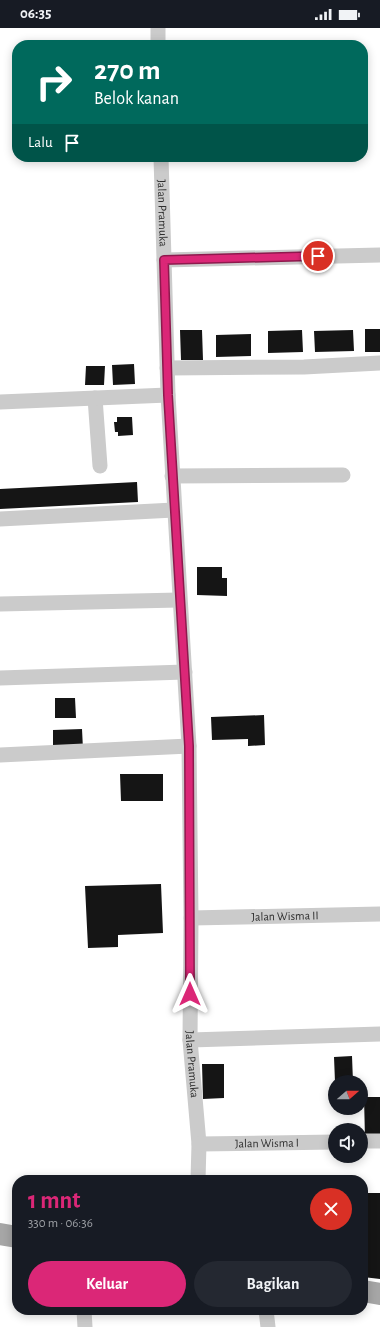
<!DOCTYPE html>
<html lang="id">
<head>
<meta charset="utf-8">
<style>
  body { margin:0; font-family:"Alegreya Sans",sans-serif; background:#242831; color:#f1f3f6; height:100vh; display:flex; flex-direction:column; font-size:15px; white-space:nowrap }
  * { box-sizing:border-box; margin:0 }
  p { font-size:13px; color:#9ea1a6 }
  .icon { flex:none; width:22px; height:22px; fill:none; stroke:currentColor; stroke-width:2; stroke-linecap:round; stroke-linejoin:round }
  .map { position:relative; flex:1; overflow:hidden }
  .panel { position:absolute; left:12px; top:1147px; width:356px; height:140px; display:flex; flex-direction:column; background:#171b24; border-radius:16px; box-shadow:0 2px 10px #0003 }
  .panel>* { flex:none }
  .top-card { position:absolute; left:12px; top:12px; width:356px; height:122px; border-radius:16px; box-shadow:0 2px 10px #0003; background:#00695c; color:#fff; overflow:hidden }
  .needle { width:26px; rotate:70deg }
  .tools { position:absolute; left:328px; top:1047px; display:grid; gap:8px }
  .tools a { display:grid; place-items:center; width:40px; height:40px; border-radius:50%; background:#171b24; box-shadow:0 2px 10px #0003; font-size:20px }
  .pin { position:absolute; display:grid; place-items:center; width:34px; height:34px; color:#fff; margin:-17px; border:2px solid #fff; border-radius:50%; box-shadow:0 1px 4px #0007 }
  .me { position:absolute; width:44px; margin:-22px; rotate:0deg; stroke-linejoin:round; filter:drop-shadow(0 0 3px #0008) }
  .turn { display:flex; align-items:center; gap:14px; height:84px; padding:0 16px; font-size:18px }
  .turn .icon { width:52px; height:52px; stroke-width:2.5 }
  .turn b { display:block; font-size:28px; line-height:34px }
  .then { display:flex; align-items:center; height:38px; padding:0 16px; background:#0003; gap:8px; font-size:15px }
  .round { display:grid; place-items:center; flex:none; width:42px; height:42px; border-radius:21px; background:#242831 }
  .head { display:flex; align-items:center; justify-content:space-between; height:68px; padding:0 16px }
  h1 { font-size:24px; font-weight:700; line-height:30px; color:#db2777 }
  .cta { display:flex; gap:8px; margin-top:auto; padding:8px 16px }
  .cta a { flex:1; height:46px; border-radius:24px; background:#db2777; color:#fff; font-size:16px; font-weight:700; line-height:46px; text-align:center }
  .cta a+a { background:#242831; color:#f1f3f6 }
  .status { display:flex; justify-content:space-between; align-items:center; height:28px; padding:0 20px; background:#171b24; direction:ltr }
  .status svg { height:11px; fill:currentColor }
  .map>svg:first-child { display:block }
</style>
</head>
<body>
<div class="status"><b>06:35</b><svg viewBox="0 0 49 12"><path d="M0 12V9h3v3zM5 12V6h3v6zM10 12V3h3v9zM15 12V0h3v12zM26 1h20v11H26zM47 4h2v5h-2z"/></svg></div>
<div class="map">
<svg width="380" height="1299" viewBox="0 0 380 1299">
  <rect width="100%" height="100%" fill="#fff"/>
  <path fill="#151515" d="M365,301H380V324H365Z
    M180,302H202L203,332H181Z
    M302,302L303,324L268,325V303Z
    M353,302L354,323L315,324L314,303Z
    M251,306V328L216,329V307Z
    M134,336L135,356L113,357L112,337Z
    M86,338H105L104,357H85Z
    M117,389H132L133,407L118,408V404H115L114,394H117Z
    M137,454L138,474L0,481V461Z
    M197,539H222V550H227V568L197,567Z
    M55,670H75L76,690H55Z
    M264,687L265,717L248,718V711L212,712L211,689Z
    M82,701L83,721L53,722V702Z
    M120,746H163V773H121Z
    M161,856L163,905L118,907V919L88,920L85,858Z
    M352,1028L353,1054H335L334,1029Z
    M202,1036H224V1070L203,1071Z
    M364,1069H380V1110L365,1111Z
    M363,1165H380V1251L363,1249Z"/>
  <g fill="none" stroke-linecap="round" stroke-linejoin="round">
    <g stroke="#cbcbcb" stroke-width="15">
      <path d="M158,0V17"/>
      <path id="s1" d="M161,129L168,367L189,718L191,890L190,1012L199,1116L198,1152"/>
      <path d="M164,232L380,227"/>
      <path d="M167,340L304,339L380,335"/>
      <path d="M95,370L100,438"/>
      <path d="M0,374L168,367"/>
      <path d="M172,448L343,447"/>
      <path d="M0,491L174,482"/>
      <path d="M0,576L179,572"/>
      <path d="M0,650L185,644"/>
      <path d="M0,727L189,718"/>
      <path id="s2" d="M191,890L380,886"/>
      <path d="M190,1012L380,1006"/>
      <path d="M361,1113H380"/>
      <path id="s3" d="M199,1116L335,1114"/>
      <path d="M84,1282L85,1299"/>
      <path d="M266,1282L268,1299"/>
    </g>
    <path stroke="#a6a6a6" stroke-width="22" d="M0,1206L17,1209
      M363,1263L380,1266"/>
  </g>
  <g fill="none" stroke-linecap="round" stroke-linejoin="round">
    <defs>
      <path id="route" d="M190,966L189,718L168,367L164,232L318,228"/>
    </defs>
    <use href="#route" stroke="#8e194d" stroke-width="10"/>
    <use href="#route" stroke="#db2777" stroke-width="7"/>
  </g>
  <g text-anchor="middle" stroke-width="4" stroke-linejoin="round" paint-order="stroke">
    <g font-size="12" fill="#2e2e2e" stroke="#fff">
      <text dy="4" stroke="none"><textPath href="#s1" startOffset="56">Jalan Pramuka</textPath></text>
      <text dy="4" stroke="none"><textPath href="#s2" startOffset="94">Jalan Wisma II</textPath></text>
      <text dy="4" stroke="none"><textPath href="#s1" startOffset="908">Jalan Pramuka</textPath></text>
      <text dy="4" stroke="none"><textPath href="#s3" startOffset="68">Jalan Wisma I</textPath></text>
    </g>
  </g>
</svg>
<div class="tools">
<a><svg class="needle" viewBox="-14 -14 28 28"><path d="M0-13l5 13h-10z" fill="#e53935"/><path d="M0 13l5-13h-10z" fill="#9ea1a6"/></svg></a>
<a><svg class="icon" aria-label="sound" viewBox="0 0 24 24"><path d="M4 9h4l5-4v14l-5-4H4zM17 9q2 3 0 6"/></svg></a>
</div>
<div class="pin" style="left:318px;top:228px;background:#d93025"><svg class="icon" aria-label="arrive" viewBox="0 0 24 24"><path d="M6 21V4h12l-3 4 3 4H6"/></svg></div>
<svg class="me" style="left:190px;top:966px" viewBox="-20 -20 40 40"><path d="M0-17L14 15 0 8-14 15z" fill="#db2777" stroke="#fff" stroke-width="4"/></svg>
<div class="top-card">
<div class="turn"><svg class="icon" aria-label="right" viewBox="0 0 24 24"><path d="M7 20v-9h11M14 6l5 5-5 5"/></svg><div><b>270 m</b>Belok kanan</div></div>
<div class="then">Lalu<svg class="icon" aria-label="arrive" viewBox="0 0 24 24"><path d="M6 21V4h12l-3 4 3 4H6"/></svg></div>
</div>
<section class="panel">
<div class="head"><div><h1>1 mnt</h1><p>330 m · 06:36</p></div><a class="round" style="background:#d93025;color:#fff"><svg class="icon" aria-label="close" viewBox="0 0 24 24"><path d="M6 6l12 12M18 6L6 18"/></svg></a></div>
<div class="cta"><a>Keluar</a><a>Bagikan</a></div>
</section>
</div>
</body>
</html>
